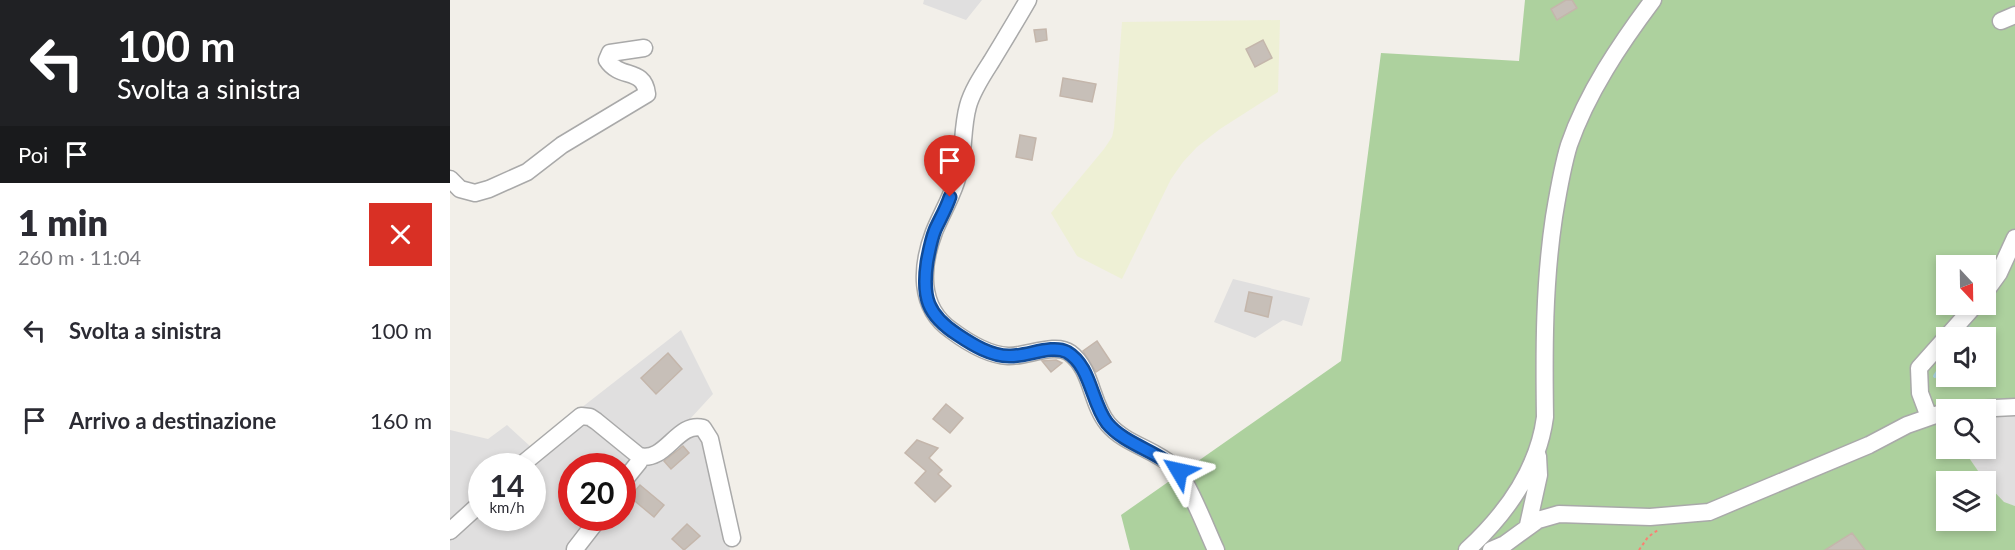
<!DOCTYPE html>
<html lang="it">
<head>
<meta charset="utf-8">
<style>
  body { margin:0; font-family:Lato,sans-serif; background:#f2f2f3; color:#2b2b33; height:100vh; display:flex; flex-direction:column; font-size:22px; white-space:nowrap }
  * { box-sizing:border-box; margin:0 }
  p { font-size:20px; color:#7c7c81 }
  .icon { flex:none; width:33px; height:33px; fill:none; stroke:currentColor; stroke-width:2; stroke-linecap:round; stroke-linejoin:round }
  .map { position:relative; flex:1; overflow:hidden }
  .sheet { display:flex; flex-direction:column; background:#fff; width:450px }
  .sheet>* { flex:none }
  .top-card { background:#202124; color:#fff; overflow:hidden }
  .needle { width:39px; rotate:158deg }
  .controls { position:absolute; left:1486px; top:255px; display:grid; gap:12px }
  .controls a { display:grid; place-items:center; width:60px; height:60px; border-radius:0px; background:#fff; box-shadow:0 3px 9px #0003; font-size:30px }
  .speed { position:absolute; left:18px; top:453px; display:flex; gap:12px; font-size:30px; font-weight:700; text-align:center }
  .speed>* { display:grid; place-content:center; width:78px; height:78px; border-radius:50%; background:#fff; box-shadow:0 3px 9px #0003; line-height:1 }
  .speed small { font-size:15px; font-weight:400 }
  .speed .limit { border:9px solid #d22; background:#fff; color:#111 }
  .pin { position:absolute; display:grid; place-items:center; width:51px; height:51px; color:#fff; margin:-62px -26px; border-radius:50% 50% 50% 0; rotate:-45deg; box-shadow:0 0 6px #0007 }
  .pin .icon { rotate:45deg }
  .me { position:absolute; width:66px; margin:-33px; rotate:306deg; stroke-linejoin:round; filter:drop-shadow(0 0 4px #0008) }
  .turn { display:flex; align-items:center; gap:21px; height:126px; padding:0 18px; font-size:27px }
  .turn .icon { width:78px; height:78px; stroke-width:2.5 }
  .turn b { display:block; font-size:42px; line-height:51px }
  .then { display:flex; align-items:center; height:57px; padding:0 18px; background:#0003; gap:12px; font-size:22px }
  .round { display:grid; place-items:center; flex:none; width:63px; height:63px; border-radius:0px; background:#f2f2f3 }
  .overview { display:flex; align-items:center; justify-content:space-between; height:102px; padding:0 18px }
  h1 { font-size:36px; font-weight:800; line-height:45px }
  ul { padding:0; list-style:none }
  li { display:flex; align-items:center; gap:18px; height:90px; padding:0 18px }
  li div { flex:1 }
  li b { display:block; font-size:22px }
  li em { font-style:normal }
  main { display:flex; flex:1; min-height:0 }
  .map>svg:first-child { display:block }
</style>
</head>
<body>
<main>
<section class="sheet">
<div class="top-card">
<div class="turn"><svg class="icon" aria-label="left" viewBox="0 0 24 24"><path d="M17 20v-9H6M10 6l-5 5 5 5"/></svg><div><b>100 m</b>Svolta a sinistra</div></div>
<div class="then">Poi<svg class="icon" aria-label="arrive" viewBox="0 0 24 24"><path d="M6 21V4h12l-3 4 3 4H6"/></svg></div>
</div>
<div class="overview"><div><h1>1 min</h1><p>260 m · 11:04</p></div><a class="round" style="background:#d93025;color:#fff"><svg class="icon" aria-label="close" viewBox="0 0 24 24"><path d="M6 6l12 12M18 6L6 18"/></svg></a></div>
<ul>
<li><svg class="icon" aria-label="left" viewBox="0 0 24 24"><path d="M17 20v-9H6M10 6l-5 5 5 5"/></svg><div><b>Svolta a sinistra</b></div><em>100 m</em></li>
<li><svg class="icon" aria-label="arrive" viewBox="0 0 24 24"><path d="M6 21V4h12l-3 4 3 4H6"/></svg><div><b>Arrivo a destinazione</b></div><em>160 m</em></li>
</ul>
</section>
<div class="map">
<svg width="1565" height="550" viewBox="0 0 1565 550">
  <rect width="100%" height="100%" fill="#f2efe9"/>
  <path fill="#e0dfdf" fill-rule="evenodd" d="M474,0H532L516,20L473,4Z
    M783,279L860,298L852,326L833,320L805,338L764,322Z
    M231,330L263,394L240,419L254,438L280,550H0V430L38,439L57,425L81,447ZM32,466H82V518H32ZM122,466H172V518H122Z
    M1565,403V506L1554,503L1536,483L1513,449L1536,448V410Z"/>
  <path fill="#eef0d5" d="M830,20L828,92L770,129L747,147L733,162L721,179L672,279L627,256L601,213L654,149L662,137L664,128L672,22Z"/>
  <path fill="#add19e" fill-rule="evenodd" d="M1075,0H1565V403L1497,410V448L1513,449L1535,481L1497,482V520H1536V483L1554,502L1565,506V550H680L671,515L891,361L931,53L1069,61ZM1497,266H1536V304H1497ZM1497,338H1536V376H1497Z"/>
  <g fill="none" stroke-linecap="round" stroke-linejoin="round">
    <path stroke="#aad3df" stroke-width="4" d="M1510,338L1519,323
      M1485,376L1497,358"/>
  </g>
  <path fill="#c7bfb8" stroke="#c4b6ab" stroke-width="1.5" d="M1116,0H1122L1127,8L1107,20L1101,9Z
    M596,29L597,40L586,42L584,30Z
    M813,40L822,58L805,67L796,49Z
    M613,78L646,84L642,102L610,96Z
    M570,135L586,138L582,160L566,157Z
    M799,292L822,297L818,317L795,311Z
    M647,341L661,362L646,372L633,351Z
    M218,353L232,369L206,394L191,378Z
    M606,360L612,363L601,372L592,361Z
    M496,404L513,418L500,433L483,419Z
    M467,440L488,448L479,458L492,470L488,474L501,486L485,502L465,483L476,471L455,453Z
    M233,446L239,453L221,469L214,461Z
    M190,485L214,505L204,517L180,497Z
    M237,524L250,536L234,550L222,539Z
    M1402,533L1415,550H1375Z"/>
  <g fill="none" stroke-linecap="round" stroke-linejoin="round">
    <defs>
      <path id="minor" d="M578,0C566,21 553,42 541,62C532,76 522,91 518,106C511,131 515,158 506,182C500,200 491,215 484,232C471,266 468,307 501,330C517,342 538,355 558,356C576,357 605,342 620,353C642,369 641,404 658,424C675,444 704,449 723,466C737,478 757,531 766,550
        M1551,21L1565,15
        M0,179L10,189L25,193L39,189L77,172L112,145L197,94C194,67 170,80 157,60L160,53L194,48
        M1536,291L1549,273L1565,238
        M1505,410L1565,407
        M1479,417L1470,393L1469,368L1526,304
        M70,466L131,416L140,417L146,421L189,456C216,463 227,421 253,428L260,439L282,538
        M172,483L189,462V456
        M1078,525L1089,475L1088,456
        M0,531L32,502
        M125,549L149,518
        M1017,550C1056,514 1088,470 1095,417C1094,349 1094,284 1104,217C1108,193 1112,168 1119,145C1137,93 1170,44 1203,0
        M1041,550L1055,544L1088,520L1109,514L1200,517L1259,512L1419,445L1457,425L1497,411"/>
    </defs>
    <use href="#minor" stroke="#a9a9a9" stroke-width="19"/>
    <path stroke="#fa8072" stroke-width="2" stroke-dasharray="3 3" stroke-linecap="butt" d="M1189,550L1198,537L1208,530"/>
    <use href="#minor" stroke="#fff" stroke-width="16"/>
  </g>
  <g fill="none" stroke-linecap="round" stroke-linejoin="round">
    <defs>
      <path id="route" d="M500,197C496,209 490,219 485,230C481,240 479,251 477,262C472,297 477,315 508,335C523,345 541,356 559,356C576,357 602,344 617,352C641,366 641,402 657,423C675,445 708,451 729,471"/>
    </defs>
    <use href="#route" stroke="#114b97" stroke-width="15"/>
    <use href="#route" stroke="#1a73e8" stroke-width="10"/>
  </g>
</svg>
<div class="controls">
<a><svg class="needle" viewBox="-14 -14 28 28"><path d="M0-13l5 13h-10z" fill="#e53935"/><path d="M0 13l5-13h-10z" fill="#7c7c81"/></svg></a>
<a><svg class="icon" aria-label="sound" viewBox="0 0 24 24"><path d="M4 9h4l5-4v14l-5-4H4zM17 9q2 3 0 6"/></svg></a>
<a><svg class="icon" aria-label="search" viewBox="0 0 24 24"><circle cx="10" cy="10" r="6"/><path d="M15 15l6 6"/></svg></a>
<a><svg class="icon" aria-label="layers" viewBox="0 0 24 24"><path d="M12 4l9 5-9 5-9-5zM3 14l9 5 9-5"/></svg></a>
</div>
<div class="speed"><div>14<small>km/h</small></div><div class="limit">20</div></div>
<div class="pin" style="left:500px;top:197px;background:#d93025"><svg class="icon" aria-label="arrive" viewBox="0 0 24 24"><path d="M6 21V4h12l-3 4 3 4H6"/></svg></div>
<svg class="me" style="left:729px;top:471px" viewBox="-20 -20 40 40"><path d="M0-17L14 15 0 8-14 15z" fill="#1a73e8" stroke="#fff" stroke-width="4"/></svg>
</div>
</main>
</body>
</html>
